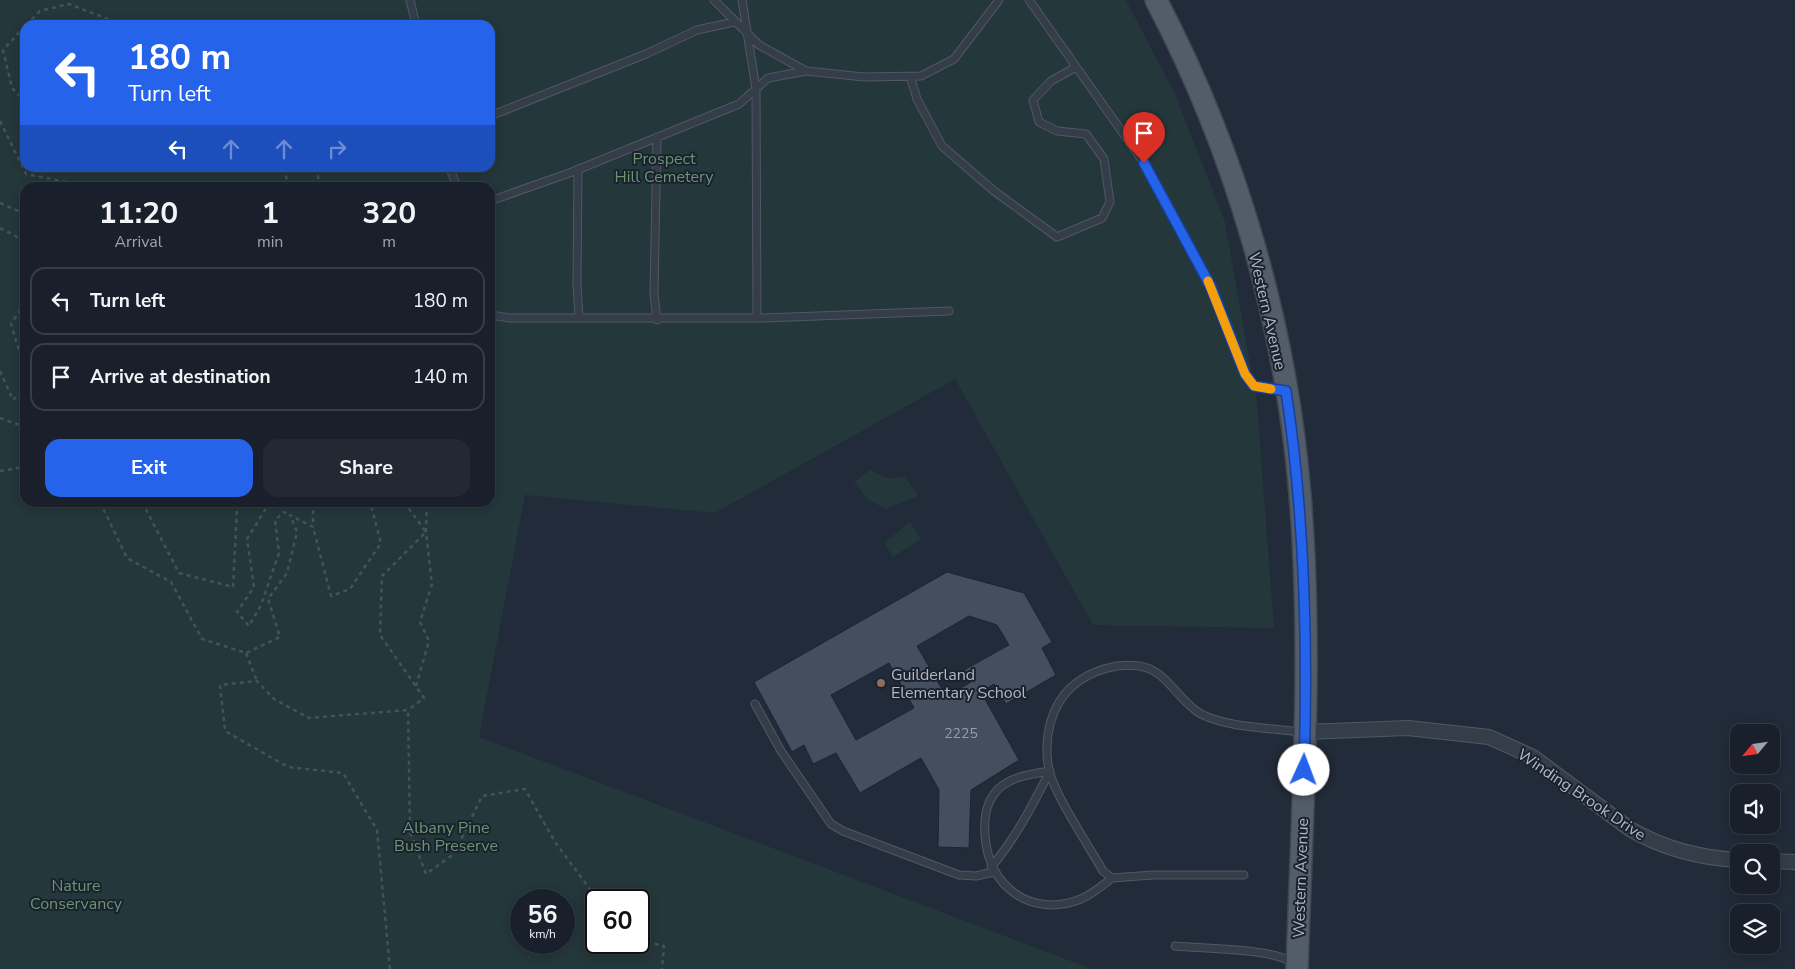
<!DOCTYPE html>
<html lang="en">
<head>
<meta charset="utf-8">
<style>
  body { margin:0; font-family:"Nunito Sans",sans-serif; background:#232833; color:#f1f3f6; height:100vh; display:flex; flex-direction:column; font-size:19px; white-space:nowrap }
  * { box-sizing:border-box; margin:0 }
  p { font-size:16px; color:#9fa3a9 }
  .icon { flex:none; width:28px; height:28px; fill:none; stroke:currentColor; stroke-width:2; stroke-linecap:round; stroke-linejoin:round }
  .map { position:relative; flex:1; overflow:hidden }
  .side { position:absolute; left:20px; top:182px; width:475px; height:325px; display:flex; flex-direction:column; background:#1a202b; border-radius:15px; box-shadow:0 2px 12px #0003,0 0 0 1px #383e47 }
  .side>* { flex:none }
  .top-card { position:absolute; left:20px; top:20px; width:475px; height:152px; border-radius:15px; box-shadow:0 2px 12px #0003,0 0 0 1px #383e47; background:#2563eb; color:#fff; overflow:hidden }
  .needle { width:32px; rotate:241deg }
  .buttons { position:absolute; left:1730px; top:724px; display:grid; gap:10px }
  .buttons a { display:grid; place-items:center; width:50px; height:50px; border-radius:10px; background:#1a202b; box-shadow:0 2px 12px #0003,0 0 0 1px #383e47; font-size:25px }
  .speed { position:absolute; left:510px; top:889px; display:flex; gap:10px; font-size:25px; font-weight:700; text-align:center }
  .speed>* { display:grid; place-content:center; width:65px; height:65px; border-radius:50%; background:#1a202b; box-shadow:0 2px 12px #0003,0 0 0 1px #383e47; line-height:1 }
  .speed small { font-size:12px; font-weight:400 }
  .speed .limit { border:2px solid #111; border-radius:8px; background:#fff; color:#111 }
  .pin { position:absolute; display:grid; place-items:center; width:42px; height:42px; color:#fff; margin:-51px -21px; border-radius:50% 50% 50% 0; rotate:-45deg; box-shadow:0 0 5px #0007 }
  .pin .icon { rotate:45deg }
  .me { position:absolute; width:55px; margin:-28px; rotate:2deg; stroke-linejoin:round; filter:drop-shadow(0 0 4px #0008) }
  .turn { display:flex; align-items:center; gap:18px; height:105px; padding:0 25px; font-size:22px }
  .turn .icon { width:65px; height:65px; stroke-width:2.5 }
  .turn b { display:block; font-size:35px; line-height:42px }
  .lanes { display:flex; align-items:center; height:48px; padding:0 25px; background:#0003; justify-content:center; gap:25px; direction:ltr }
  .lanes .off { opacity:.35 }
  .eta { display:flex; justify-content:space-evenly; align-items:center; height:85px; text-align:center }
  .eta b { font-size:30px; font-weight:700; line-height:35px }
  .button { display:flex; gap:10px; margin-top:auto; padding:10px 25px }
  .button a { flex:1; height:58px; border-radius:15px; background:#2563eb; color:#fff; font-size:20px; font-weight:700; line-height:58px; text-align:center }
  .button a+a { background:#232833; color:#f1f3f6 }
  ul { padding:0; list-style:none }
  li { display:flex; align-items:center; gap:15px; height:68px; margin:0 10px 8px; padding:0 15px; border:2px solid #383e47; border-radius:15px }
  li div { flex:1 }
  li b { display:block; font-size:19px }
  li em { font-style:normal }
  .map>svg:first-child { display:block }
</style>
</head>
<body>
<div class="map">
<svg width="1795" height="969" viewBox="0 0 1795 969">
  <rect width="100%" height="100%" fill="#222b39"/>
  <path fill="#24373a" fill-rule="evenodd" d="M0,0H1126L1175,94L1225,222L1257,403L1274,628L1093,625L955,379L715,513L525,495L479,737L1092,969H0ZM25,25H490V168H25ZM25,188H490V502H25ZM521,900H564V942H521ZM596,900H639V942H596Z
    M870,470L887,478L905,477L918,496L885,509L866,498L854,482Z
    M910,522L921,539L893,557L884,543Z"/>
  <path fill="#434e5e" stroke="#1d2430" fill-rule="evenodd" d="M947,572L1024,593L1052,642L1042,648L1056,675L1006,704L994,684L981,692L1019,760L971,790L969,848L938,847L939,790L921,758L860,793L836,753L813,764L804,745L792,752L754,682ZM969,616L997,625L1009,645L964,670L971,682L946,696L917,646ZM889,663L914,708L856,740L831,695Z"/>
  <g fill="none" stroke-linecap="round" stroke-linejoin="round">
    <defs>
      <path id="lane" d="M410,0L416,25
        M714,0L759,45L806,71
        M742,0L756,89L757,318
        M1029,0L1144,163L1211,287L1245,374L1254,386L1284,391
        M910,76L917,99L942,146L994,191L1057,237L1102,218L1110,202L1104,159L1086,134L1057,131L1039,122L1033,100L1051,81L1076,67
        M490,116L646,54L697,30L734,22
        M450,168L457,188
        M578,169L577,285L579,318
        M490,201L572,172L739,104L768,78L806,71L864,77L921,76L954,59L999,0
        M490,315L510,318H764L949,311
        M657,320L654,293L657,137
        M755,704L781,751L831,824L843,831L959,875L976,876L994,872
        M1050,771C1031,774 1006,777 994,794C985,806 984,821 985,834C987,886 1031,919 1081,899C1093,894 1102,886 1112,878
        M991,867C1016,838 1032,806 1050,771
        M1244,875H1153L1112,878L1103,871C1089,846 1055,796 1049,770C1043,739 1050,704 1075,684C1093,670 1116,663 1139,666C1166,669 1179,702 1201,714C1228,728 1272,728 1302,732
        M1175,946C1201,949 1274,948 1293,963"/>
      <path id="street" d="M1305,732L1408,728L1489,737L1533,757L1630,829C1664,849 1699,858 1739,860
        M1771,861L1795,862"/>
      <path id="primary" d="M1156,0C1236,152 1286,325 1300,495C1313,653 1302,811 1297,969"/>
    </defs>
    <use href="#lane" stroke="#505864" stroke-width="9"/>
    <use href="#street" stroke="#505864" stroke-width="16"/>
    <use href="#primary" stroke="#3e4652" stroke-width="24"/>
    <path stroke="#415457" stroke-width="2.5" stroke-dasharray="4 4" stroke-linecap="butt" d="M26,25L40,11L69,4L123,25
      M25,26L3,50L12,88L25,102
      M0,121L26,174L96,188
      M283,168L290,188
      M314,168L323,188
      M0,203L25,214
      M0,228L23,240L25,248
      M25,303L11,324L20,354L25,352
      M0,371L13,400L25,389
      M0,418L25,427
      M0,471L25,467
      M100,502L127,558L171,582L202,639L246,653L280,637L268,599L287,573L297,532L290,515L313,527L331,596L350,589L381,543L370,502
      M142,502L179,573L233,587L237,508L240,502
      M270,502L247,539L254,587L237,612L249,626L261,605L279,553L275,520L284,512L290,515
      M313,502V526
      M404,502L426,532L382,576L380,635L424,698L408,710
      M246,653L257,681
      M416,686L429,641L420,622L432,584L426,532L427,502
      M639,940L664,946L662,969
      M390,969L377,830L343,773L288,767L225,731L220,685L257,681L274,699L309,718L408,710L410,832L426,874L454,854L482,796L525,789L555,842L598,900"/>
    <use href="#lane" stroke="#353d49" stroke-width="7"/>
    <use href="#street" stroke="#353d49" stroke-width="14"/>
    <use href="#primary" stroke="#535c69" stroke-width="21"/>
  </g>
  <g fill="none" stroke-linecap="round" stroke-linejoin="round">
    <defs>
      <path id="route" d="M1144,163L1211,287L1245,374L1254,386L1286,391C1305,516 1308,643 1304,770"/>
    </defs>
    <use href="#route" stroke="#184099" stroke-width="12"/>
    <use href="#route" stroke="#2563eb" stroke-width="9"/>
    <path stroke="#f59e0b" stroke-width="9" d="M1208,281L1245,374L1254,386L1271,389"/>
  </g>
  <circle fill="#8d6e63" stroke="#1b222e" stroke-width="2" cx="881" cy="683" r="5"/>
  <g text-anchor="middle" stroke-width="4" stroke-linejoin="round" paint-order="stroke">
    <g font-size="14" fill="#959eab">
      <text x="961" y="738">2225</text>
    </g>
    <g font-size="16" fill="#689673" stroke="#1b222e">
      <text x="664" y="164">Prospect<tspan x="664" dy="18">Hill Cemetery</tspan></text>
      <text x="446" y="833">Albany Pine<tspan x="446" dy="18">Bush Preserve</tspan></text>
      <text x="76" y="891">Nature<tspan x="76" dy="18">Conservancy</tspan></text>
    </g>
    <g font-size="16" fill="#b0b8c5" stroke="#1b222e">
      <text transform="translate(1268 311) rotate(77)" y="6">Western Avenue</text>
      <text transform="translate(1582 794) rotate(34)" y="6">Winding Brook Drive</text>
      <text transform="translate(1300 878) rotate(-88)" y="6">Western Avenue</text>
    </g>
    <g font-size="16" fill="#b0b8c5" stroke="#1b222e" text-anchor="start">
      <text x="891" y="680">Guilderland<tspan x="891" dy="18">Elementary School</tspan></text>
    </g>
  </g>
</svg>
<div class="buttons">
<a><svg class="needle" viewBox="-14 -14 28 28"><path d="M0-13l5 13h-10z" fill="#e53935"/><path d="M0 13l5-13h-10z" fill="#9fa3a9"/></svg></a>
<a><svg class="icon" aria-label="sound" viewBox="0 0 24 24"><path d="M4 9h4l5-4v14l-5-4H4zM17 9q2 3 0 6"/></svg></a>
<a><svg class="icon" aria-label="search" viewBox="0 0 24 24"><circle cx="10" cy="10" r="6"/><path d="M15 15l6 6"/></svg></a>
<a><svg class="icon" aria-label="layers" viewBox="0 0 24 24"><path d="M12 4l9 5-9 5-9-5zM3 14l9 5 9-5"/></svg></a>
</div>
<div class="speed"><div>56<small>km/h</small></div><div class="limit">60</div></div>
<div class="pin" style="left:1144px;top:163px;background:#d93025"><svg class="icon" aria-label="arrive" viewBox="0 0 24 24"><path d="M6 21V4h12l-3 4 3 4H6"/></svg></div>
<svg class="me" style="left:1304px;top:770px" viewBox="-20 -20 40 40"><circle r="19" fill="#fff"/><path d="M0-13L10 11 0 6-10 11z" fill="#2563eb"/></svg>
<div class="top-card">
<div class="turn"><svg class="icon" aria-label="left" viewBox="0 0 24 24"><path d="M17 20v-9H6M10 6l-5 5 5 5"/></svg><div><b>180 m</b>Turn left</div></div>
<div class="lanes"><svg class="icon" aria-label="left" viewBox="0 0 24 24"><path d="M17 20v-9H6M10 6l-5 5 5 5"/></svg><svg class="icon off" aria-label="ahead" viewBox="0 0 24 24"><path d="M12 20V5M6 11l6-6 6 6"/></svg><svg class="icon off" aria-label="ahead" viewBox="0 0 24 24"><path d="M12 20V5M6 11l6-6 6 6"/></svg><svg class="icon off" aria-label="right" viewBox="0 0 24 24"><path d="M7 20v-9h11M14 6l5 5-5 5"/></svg></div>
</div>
<section class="side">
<div class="eta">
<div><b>11:20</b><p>Arrival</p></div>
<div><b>1</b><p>min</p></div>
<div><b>320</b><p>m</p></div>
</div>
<ul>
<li><svg class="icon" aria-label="left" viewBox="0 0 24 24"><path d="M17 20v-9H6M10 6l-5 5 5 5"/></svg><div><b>Turn left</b></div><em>180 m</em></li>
<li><svg class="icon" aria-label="arrive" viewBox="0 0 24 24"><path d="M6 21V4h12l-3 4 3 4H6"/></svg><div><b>Arrive at destination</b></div><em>140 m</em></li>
</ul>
<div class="button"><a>Exit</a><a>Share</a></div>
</section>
</div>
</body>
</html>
